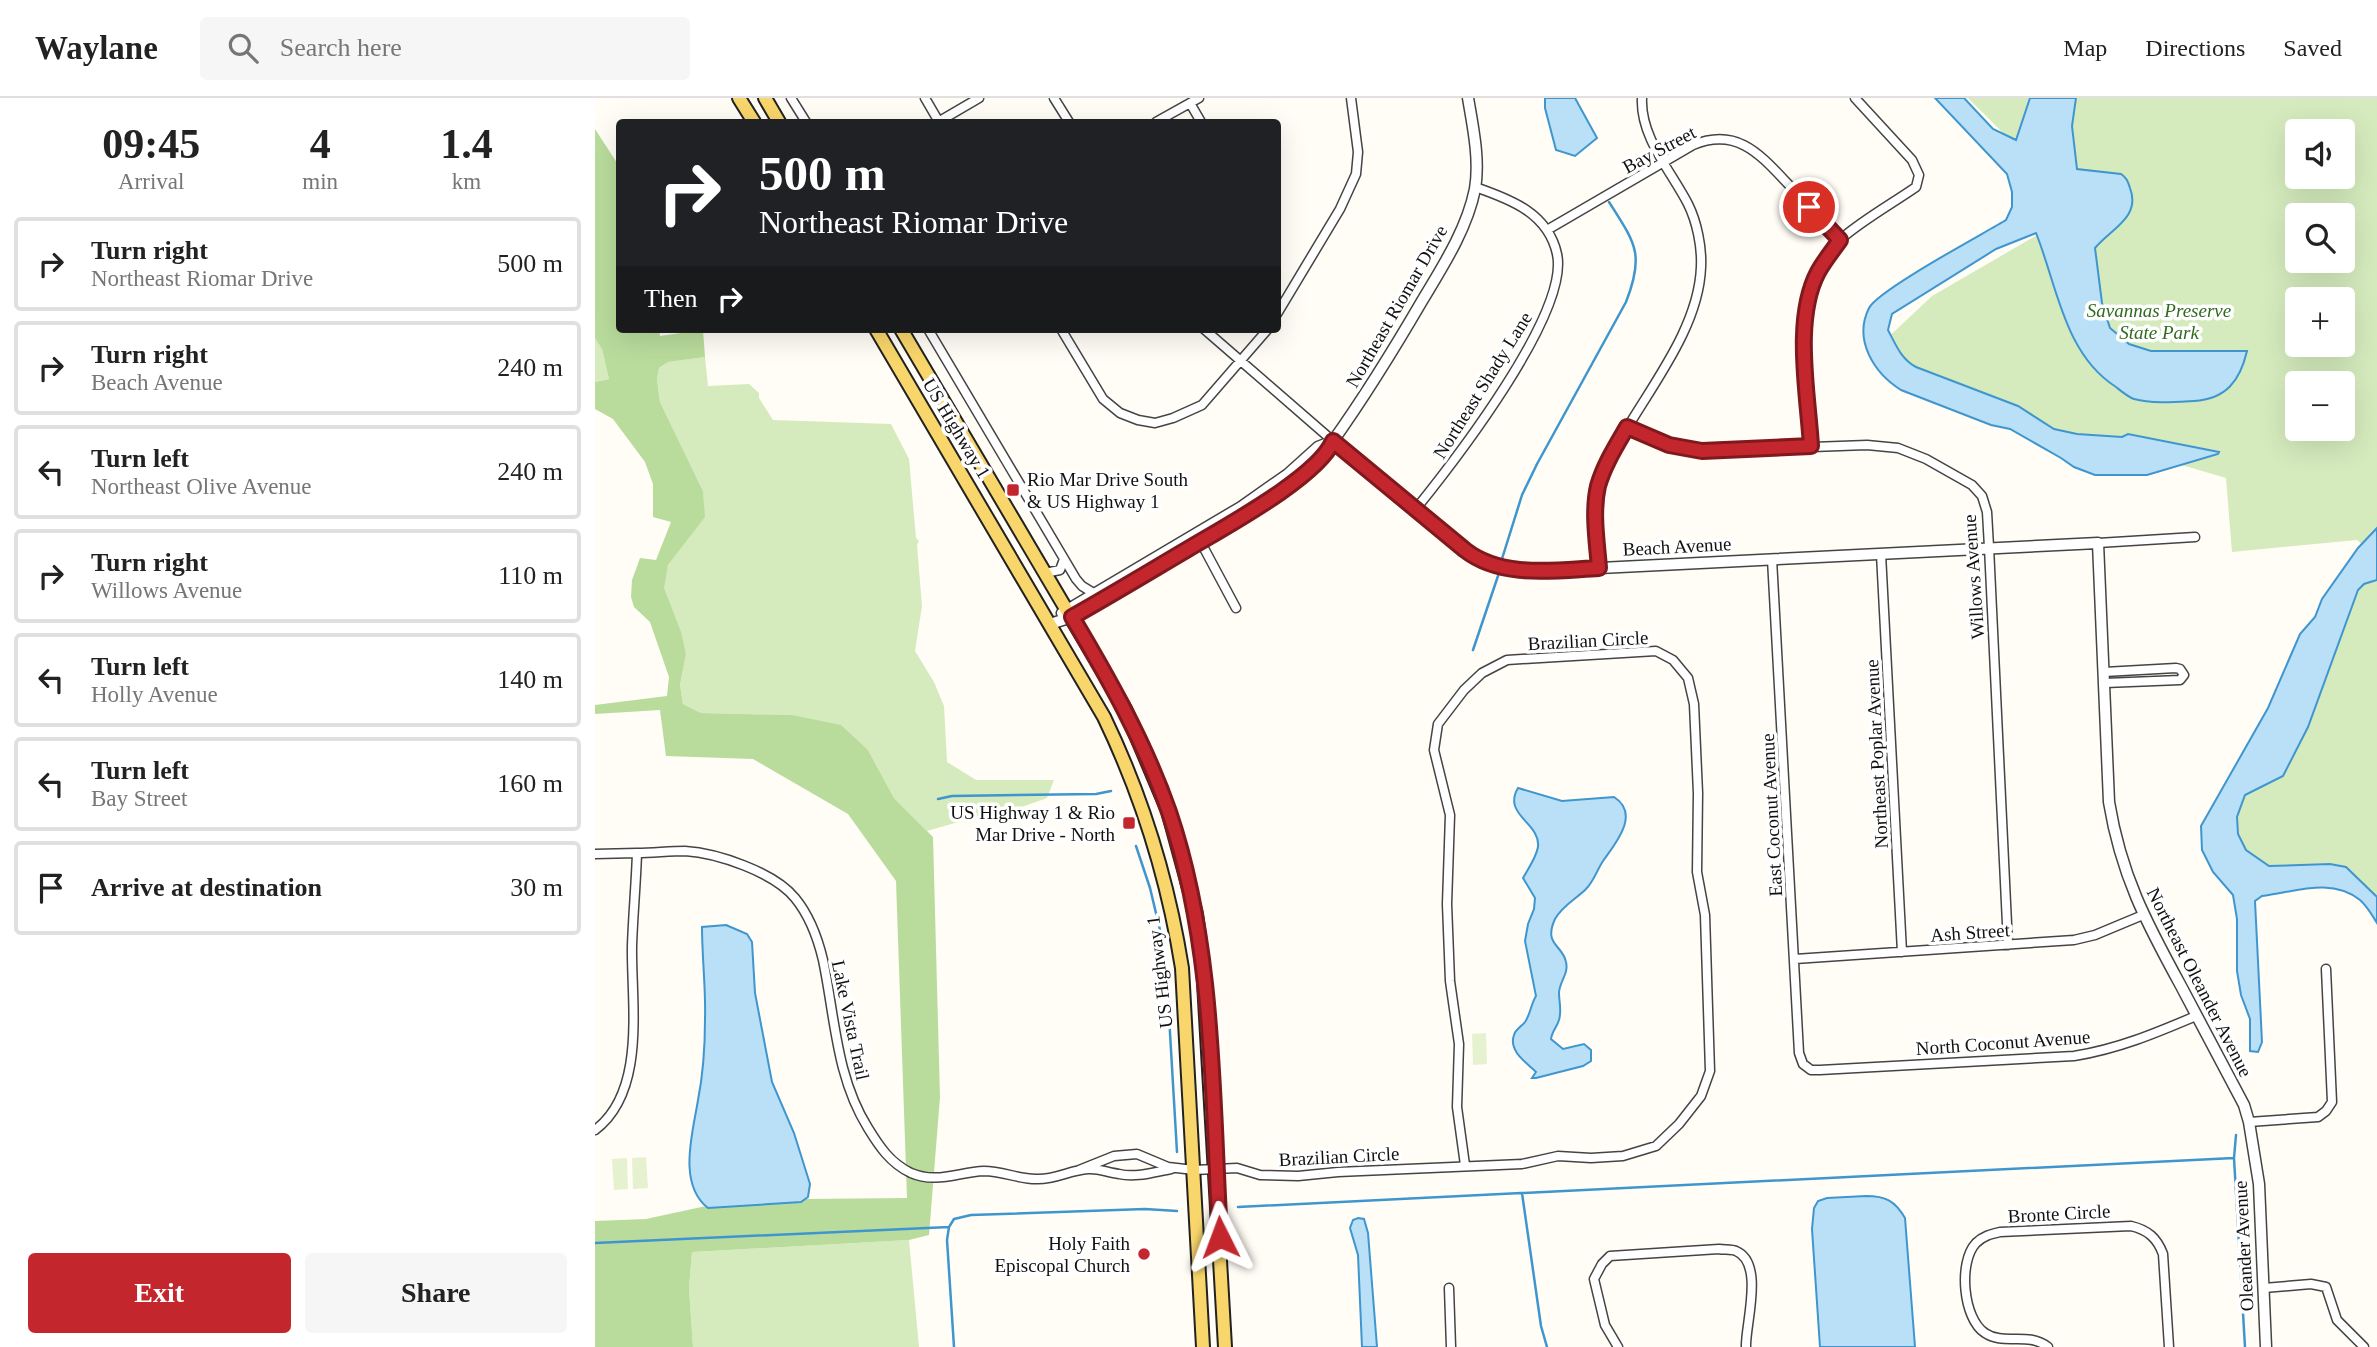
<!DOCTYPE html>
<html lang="en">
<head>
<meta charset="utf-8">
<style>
  body { margin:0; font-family:Georgia,serif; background:#f6f6f6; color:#222; height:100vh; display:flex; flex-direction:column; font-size:26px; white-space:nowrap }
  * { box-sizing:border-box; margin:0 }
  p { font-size:23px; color:#767676 }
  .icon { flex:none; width:38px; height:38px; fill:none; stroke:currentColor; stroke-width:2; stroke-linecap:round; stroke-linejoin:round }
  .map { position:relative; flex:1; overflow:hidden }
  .sheet { display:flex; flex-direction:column; background:#fff; width:595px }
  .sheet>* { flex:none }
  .hud { position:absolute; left:21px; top:21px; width:665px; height:214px; border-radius:7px; box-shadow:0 7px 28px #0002; background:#202124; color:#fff; overflow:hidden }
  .controls { position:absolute; left:1690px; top:21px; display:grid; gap:14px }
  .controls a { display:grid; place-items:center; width:70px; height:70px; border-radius:7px; background:#fff; box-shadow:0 7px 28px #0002; font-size:35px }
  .pin { position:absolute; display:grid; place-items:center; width:60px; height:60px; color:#fff; margin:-30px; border:4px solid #fff; border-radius:50%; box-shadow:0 2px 7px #0007 }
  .me { position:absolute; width:77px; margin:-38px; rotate:357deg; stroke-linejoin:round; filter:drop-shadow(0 0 5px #0008) }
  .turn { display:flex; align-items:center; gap:24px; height:147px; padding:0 28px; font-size:32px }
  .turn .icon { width:91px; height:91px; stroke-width:2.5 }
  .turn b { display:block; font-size:49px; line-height:60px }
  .then { display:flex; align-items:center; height:66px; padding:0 28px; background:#0003; gap:14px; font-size:26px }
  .eta { display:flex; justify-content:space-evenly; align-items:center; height:119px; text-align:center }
  .eta b { font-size:42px; font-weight:800; line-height:49px }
  .primary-button { display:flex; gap:14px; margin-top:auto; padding:14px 28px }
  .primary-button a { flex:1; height:80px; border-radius:7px; background:#c4262e; color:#fff; font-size:28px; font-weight:800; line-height:80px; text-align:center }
  .primary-button a+a { background:#f6f6f6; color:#222 }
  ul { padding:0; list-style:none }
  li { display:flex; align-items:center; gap:21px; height:94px; margin:0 14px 10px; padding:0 14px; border:4px solid #e0e0e0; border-radius:7px }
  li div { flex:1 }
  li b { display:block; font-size:26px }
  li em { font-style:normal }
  header { display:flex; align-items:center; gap:42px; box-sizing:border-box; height:98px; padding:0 35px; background:#fff; border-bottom:2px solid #e0e0e0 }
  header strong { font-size:33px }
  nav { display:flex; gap:38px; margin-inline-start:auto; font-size:24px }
  .search { width:490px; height:63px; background:#f6f6f6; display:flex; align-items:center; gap:18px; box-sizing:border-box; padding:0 24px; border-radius:7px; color:#767676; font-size:26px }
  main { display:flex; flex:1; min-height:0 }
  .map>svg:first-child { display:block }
</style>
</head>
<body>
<header>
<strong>Waylane</strong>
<div class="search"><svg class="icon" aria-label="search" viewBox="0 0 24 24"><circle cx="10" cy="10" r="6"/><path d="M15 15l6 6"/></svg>Search here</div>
<nav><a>Map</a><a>Directions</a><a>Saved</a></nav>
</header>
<main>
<section class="sheet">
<div class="eta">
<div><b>09:45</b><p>Arrival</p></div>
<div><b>4</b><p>min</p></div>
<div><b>1.4</b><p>km</p></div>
</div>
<ul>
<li><svg class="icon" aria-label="right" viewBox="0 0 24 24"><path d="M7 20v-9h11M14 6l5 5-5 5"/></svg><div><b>Turn right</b><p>Northeast Riomar Drive</p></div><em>500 m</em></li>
<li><svg class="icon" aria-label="right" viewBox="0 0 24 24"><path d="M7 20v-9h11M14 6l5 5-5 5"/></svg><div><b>Turn right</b><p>Beach Avenue</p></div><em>240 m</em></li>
<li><svg class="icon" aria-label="left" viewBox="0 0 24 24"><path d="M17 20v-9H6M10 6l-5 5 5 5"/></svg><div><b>Turn left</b><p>Northeast Olive Avenue</p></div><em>240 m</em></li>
<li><svg class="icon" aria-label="right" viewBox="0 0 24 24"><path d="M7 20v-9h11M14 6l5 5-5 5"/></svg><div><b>Turn right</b><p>Willows Avenue</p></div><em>110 m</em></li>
<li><svg class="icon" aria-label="left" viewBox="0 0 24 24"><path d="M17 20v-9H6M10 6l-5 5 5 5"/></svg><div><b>Turn left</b><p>Holly Avenue</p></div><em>140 m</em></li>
<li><svg class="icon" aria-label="left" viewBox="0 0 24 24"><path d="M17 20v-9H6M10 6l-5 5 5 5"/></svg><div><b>Turn left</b><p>Bay Street</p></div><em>160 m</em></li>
<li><svg class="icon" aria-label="arrive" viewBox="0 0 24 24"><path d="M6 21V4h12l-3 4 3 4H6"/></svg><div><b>Arrive at destination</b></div><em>30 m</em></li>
</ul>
<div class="primary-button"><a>Exit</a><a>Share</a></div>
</section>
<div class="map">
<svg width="1782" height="1249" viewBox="0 0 1782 1249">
  <rect width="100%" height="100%" fill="#fffdf5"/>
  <path fill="#d5ebbd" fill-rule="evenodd" d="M1373,0H1782V811L1737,779L1663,778L1626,732L1780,457L1762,442L1637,454L1631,380L1573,363L1354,310L1286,246L1337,198L1468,122L1435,32L1415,42ZM1703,33H1748V79H1703ZM1703,117H1748V163H1703ZM1703,201H1748V247H1703ZM1703,285H1748V331H1703Z
    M0,240L7,250L14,281L0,284Z
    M110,259L113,288L154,286L164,295V300L178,322L296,326L314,361L321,440L324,443L322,447L327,508L320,553L339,584L349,608L352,664L381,682H459L452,700L418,712L398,714L332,733L299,700L273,652L197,617L106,615L88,606L85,587L91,556L68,490L73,467L109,419L108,393L65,304L62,281L64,270L73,264Z
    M314,1142L324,1249H98L94,1190L97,1154Z"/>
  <path fill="#b9dc9c" d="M0,31L24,68V231H64L65,238L108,232L110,259L73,264L64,270L62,281L65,304L108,393L110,419L73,467L69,490L86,534L91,556L85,587L88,606L106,615L197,617L246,627L273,652L299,700L338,739L345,999L334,1137L314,1142L97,1154L94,1190L98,1249H0V1123L51,1121L111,1108L206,1104L210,1101L312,1100L301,783L253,716L158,661L71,658L65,612L0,616V607L72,598L74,579L55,524L39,509L36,499L37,482L45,460L61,462L76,424L58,419V386L50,364L18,321L0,311V284L14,281L7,251L0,240Z"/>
  <path fill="#e6f2cf" d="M891,935L892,966L878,967L877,936Z
    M51,1059L53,1090L38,1091L37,1060Z
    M32,1060L33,1091L19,1092L17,1061Z"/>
  <path fill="#b9e0f7" stroke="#3f96cf" stroke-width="2" d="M950,0H980L1002,40L980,58L961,52L950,10Z
    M1340,0H1369L1398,31L1421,42L1435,0H1481L1477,28L1482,71L1526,76C1532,80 1533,84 1535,90C1546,119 1517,130 1500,150L1507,205L1515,230L1534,246L1556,253H1652C1645,283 1631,301 1599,303C1581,304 1557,306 1539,301C1533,299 1526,293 1521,289C1469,256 1462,187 1441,135L1401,151L1297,216L1293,232C1301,247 1306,261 1321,269L1423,308L1459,331L1482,336L1527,339L1533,336L1624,354L1623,356L1552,377H1500L1479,369L1466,360L1415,331L1396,327L1306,292C1279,275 1258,242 1274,210C1283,192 1388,136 1411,122L1417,109V94L1412,76Z
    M1782,430V482L1769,486L1763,492L1713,629L1688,678L1650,697L1642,719L1643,736L1651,752L1674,768L1735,766L1751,769L1782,799V825C1777,817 1772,808 1765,802C1736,779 1700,794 1667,798L1660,803L1667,944L1663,954L1655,953V921L1646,897L1642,873V821L1638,797L1618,774L1607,752L1606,728L1673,610L1705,536L1720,519L1727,501L1763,450Z
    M923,690L967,703L1019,699C1046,716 1020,746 1008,763C1002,772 999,783 991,791C981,801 967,808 960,821C948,847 968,847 971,864C974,876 964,884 964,895C964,904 967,912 964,922C962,929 957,933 956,941L968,951L989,946L996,952V963L988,968L941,980H937L941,974C932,965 913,953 919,937C920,932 927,928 930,924C935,917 936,906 941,898L930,843L933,826L939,811L940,800L928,780C933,771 941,760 943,749C946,725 907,717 923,690Z
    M131,827L152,836L157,844L160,895L177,984L199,1035L215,1086L213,1099L206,1104L113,1110C82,1086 98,1034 103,1002C108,977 110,947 110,921C111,891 107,860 107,829Z
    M1271,1098C1291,1098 1300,1103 1310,1120L1320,1249H1225L1217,1131L1219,1110L1223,1103L1232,1100Z
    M763,1120L769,1121L773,1135L782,1249H767L763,1157L755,1130L758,1122Z"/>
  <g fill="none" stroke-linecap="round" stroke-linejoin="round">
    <path stroke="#3f96cf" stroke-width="2.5" d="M906,464L927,397L942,366L1031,204C1050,156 1040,145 1014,104
      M878,552L904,475
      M343,701L357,698L501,696L516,693
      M541,748L555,790L565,832
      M572,884L582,1054
      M1641,1037L1639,1060L1650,1249
      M927,1095L946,1228L952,1249
      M643,1109L1639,1060
      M0,1145L354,1129
      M359,1249L352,1142L354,1129L359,1121L376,1117L550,1111L582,1113"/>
    <defs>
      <path id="minor" d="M196,0L211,24
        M330,0L344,24
        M459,0L474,24
        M595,5L606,24
        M343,24L384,0
        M561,24L604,0
        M952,132L1098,47C1144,28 1167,59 1196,89C1212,107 1229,124 1245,142
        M682,216L745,111L761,76L763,54L756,0
        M333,231L481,481L487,488L500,496
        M466,231L508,301L525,315L543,322L560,325L578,320L607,307L673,231
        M609,231L738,343
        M1032,329L1074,347L1107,353L1272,347L1303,350L1331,361L1377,387L1387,398L1392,414L1394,449L1413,847
        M1216,348C1212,285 1194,189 1246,141C1266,123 1298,105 1321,89L1324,77L1317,62L1260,0
        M820,412C858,365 975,215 962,156C953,115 915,101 880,89
        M603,439L641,510
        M1503,445L1600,439
        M1286,456L1307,854
        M1177,461L1204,955L1208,966L1216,972H1225L1479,958C1523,951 1561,935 1601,918
        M1004,470C1002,444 998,416 1003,390C1007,369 1020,350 1031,332C1060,283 1104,227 1106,169C1107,149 1102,124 1093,106C1076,73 1045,39 1047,0
        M450,475L465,472L469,461
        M1509,574L1581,570L1585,571L1589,577L1585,582L1510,585
        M42,755C58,755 74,753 90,753C122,755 179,774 200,800C214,817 223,841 228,862C240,919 241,979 273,1030C284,1048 295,1065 316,1075C341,1086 364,1074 389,1073C407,1073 423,1081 441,1081C460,1082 475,1072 493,1071C504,1070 513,1075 524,1076C541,1080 559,1074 576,1071
        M0,756L42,755C41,786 38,817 37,848C36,904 52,993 0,1032
        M1200,861L1479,842L1500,837L1548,817
        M1654,1024L1723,1019L1731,1013L1737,1004L1731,871
        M484,1072L519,1058L542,1056L573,1069L599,1072L642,1070L665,1077L703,1078L743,1074L927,1066L963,1058L996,1060L1028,1058L1061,1048L1084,1026L1106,998L1115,973L1110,817L1102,774L1103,695L1099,606L1093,580L1078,562L1061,553L912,562L887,575L869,592L843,626L839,652L855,717L852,806L855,883L864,946L862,1009L870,1067
        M854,1190L856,1249
        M1669,1190L1716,1186L1731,1189L1742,1222L1769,1249
        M1023,1249L1010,1227L999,1181L1007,1166L1015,1158L1124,1151C1129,1152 1137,1151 1141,1153C1170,1165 1150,1227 1151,1249
        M1453,1249C1432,1233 1409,1248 1390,1235C1368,1221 1363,1164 1381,1145C1388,1138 1396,1136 1405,1134L1536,1128C1553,1132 1562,1140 1568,1156L1574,1249"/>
      <path id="tertiary" d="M738,343L878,458L909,470L945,473L1503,445L1514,704C1526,777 1551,824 1586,888C1607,928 1628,968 1649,1007L1654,1024L1664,1086L1671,1249
        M467,515L646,409L693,376L723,349L738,343
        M455,526L477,519C516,497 554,474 593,451C628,430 723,379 738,343C770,298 799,251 827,203C848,168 872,131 880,91C885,62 878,29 873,0"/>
      <path id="primary" d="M144,0L159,24
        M170,0L184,24
        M281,231L509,619C548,700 573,782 587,870L608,1249
        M306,231L530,611L573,713L601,816L608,867L630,1249"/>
    </defs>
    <use href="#minor" stroke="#444" stroke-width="11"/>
    <use href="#tertiary" stroke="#444" stroke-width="13"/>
    <use href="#primary" stroke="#222" stroke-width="16"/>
    <use href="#minor" stroke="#fff" stroke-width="8"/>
    <use href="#tertiary" stroke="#fff" stroke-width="10"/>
    <use href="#primary" stroke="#f9d66b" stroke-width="12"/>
  </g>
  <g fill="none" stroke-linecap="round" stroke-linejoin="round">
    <defs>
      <path id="route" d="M625,1139C617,997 620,850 574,714C550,645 514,581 477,519C516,497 554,474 593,451C628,430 723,379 738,343L870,452C907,481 961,472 1004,470C1002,444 997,414 1003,388C1009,367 1021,348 1032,329L1074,347L1107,353L1216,348C1213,296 1198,221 1223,174C1229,163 1238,152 1245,142L1214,109"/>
    </defs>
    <use href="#route" stroke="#7f191e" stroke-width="18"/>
    <use href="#route" stroke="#c4262e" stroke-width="12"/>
  </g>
  <g fill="#c4262e" stroke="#fff" stroke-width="2.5">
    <rect x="411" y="385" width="14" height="14" rx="3.5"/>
    <rect x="527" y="718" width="14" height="14" rx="3.5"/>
    <circle cx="549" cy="1156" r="7"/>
  </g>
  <g text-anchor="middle" stroke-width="7" stroke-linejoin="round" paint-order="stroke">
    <g font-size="19" fill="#111" stroke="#fff">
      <text transform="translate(1064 51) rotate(-28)" y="7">Bay Street</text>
      <text transform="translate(801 208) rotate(-60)" y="7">Northeast Riomar Drive</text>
      <text transform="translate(887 287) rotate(-58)" y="7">Northeast Shady Lane</text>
      <text transform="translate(362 330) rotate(59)" y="7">US Highway 1</text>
      <text transform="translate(1082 448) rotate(-3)" y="7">Beach Avenue</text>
      <text transform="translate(1378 479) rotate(-94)" y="7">Willows Avenue</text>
      <text transform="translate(993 542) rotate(-3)" y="7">Brazilian Circle</text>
      <text transform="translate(1281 656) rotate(-93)" y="7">Northeast Poplar Avenue</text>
      <text transform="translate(1176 717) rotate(-93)" y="7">East Coconut Avenue</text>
      <text transform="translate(1375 834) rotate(-4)" y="7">Ash Street</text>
      <text transform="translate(564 874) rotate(-97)" y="7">US Highway 1</text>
      <text transform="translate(1605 884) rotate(63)" y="7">Northeast Oleander Avenue</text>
      <text transform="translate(256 922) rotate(78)" y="7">Lake Vista Trail</text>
      <text transform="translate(1408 944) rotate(-4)" y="7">North Coconut Avenue</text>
      <text transform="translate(744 1058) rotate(-3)" y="7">Brazilian Circle</text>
      <text transform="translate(1464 1115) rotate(-3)" y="7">Bronte Circle</text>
      <text transform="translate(1648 1148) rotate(-93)" y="7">Oleander Avenue</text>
    </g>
    <g font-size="19" font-style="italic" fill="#2f6b1f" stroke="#fff">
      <text x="1564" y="219">Savannas Preserve<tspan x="1564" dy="22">State Park</tspan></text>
    </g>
    <g font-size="19" fill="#111" stroke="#fff" text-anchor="end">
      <text x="432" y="388" text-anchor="start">Rio Mar Drive South<tspan x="432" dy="22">&amp; US Highway 1</tspan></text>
      <text x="520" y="721">US Highway 1 &amp; Rio<tspan x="520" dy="22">Mar Drive - North</tspan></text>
      <text x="535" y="1152">Holy Faith<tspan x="535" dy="22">Episcopal Church</tspan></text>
    </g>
  </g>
</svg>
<div class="controls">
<a><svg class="icon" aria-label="sound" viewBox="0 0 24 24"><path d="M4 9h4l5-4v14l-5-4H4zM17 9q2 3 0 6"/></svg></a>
<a><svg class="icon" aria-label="search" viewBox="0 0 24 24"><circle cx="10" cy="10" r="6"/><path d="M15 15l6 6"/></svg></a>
<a>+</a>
<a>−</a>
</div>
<div class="pin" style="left:1214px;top:109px;background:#d93025"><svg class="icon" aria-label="arrive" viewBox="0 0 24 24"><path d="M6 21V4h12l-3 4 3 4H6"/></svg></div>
<svg class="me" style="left:625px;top:1139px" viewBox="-20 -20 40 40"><path d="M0-17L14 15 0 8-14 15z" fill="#c4262e" stroke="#fff" stroke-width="4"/></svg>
<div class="hud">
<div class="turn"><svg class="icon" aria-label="right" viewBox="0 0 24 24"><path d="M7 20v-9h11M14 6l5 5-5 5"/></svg><div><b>500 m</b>Northeast Riomar Drive</div></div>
<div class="then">Then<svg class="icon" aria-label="right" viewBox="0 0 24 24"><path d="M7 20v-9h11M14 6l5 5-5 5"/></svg></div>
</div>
</div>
</main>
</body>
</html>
